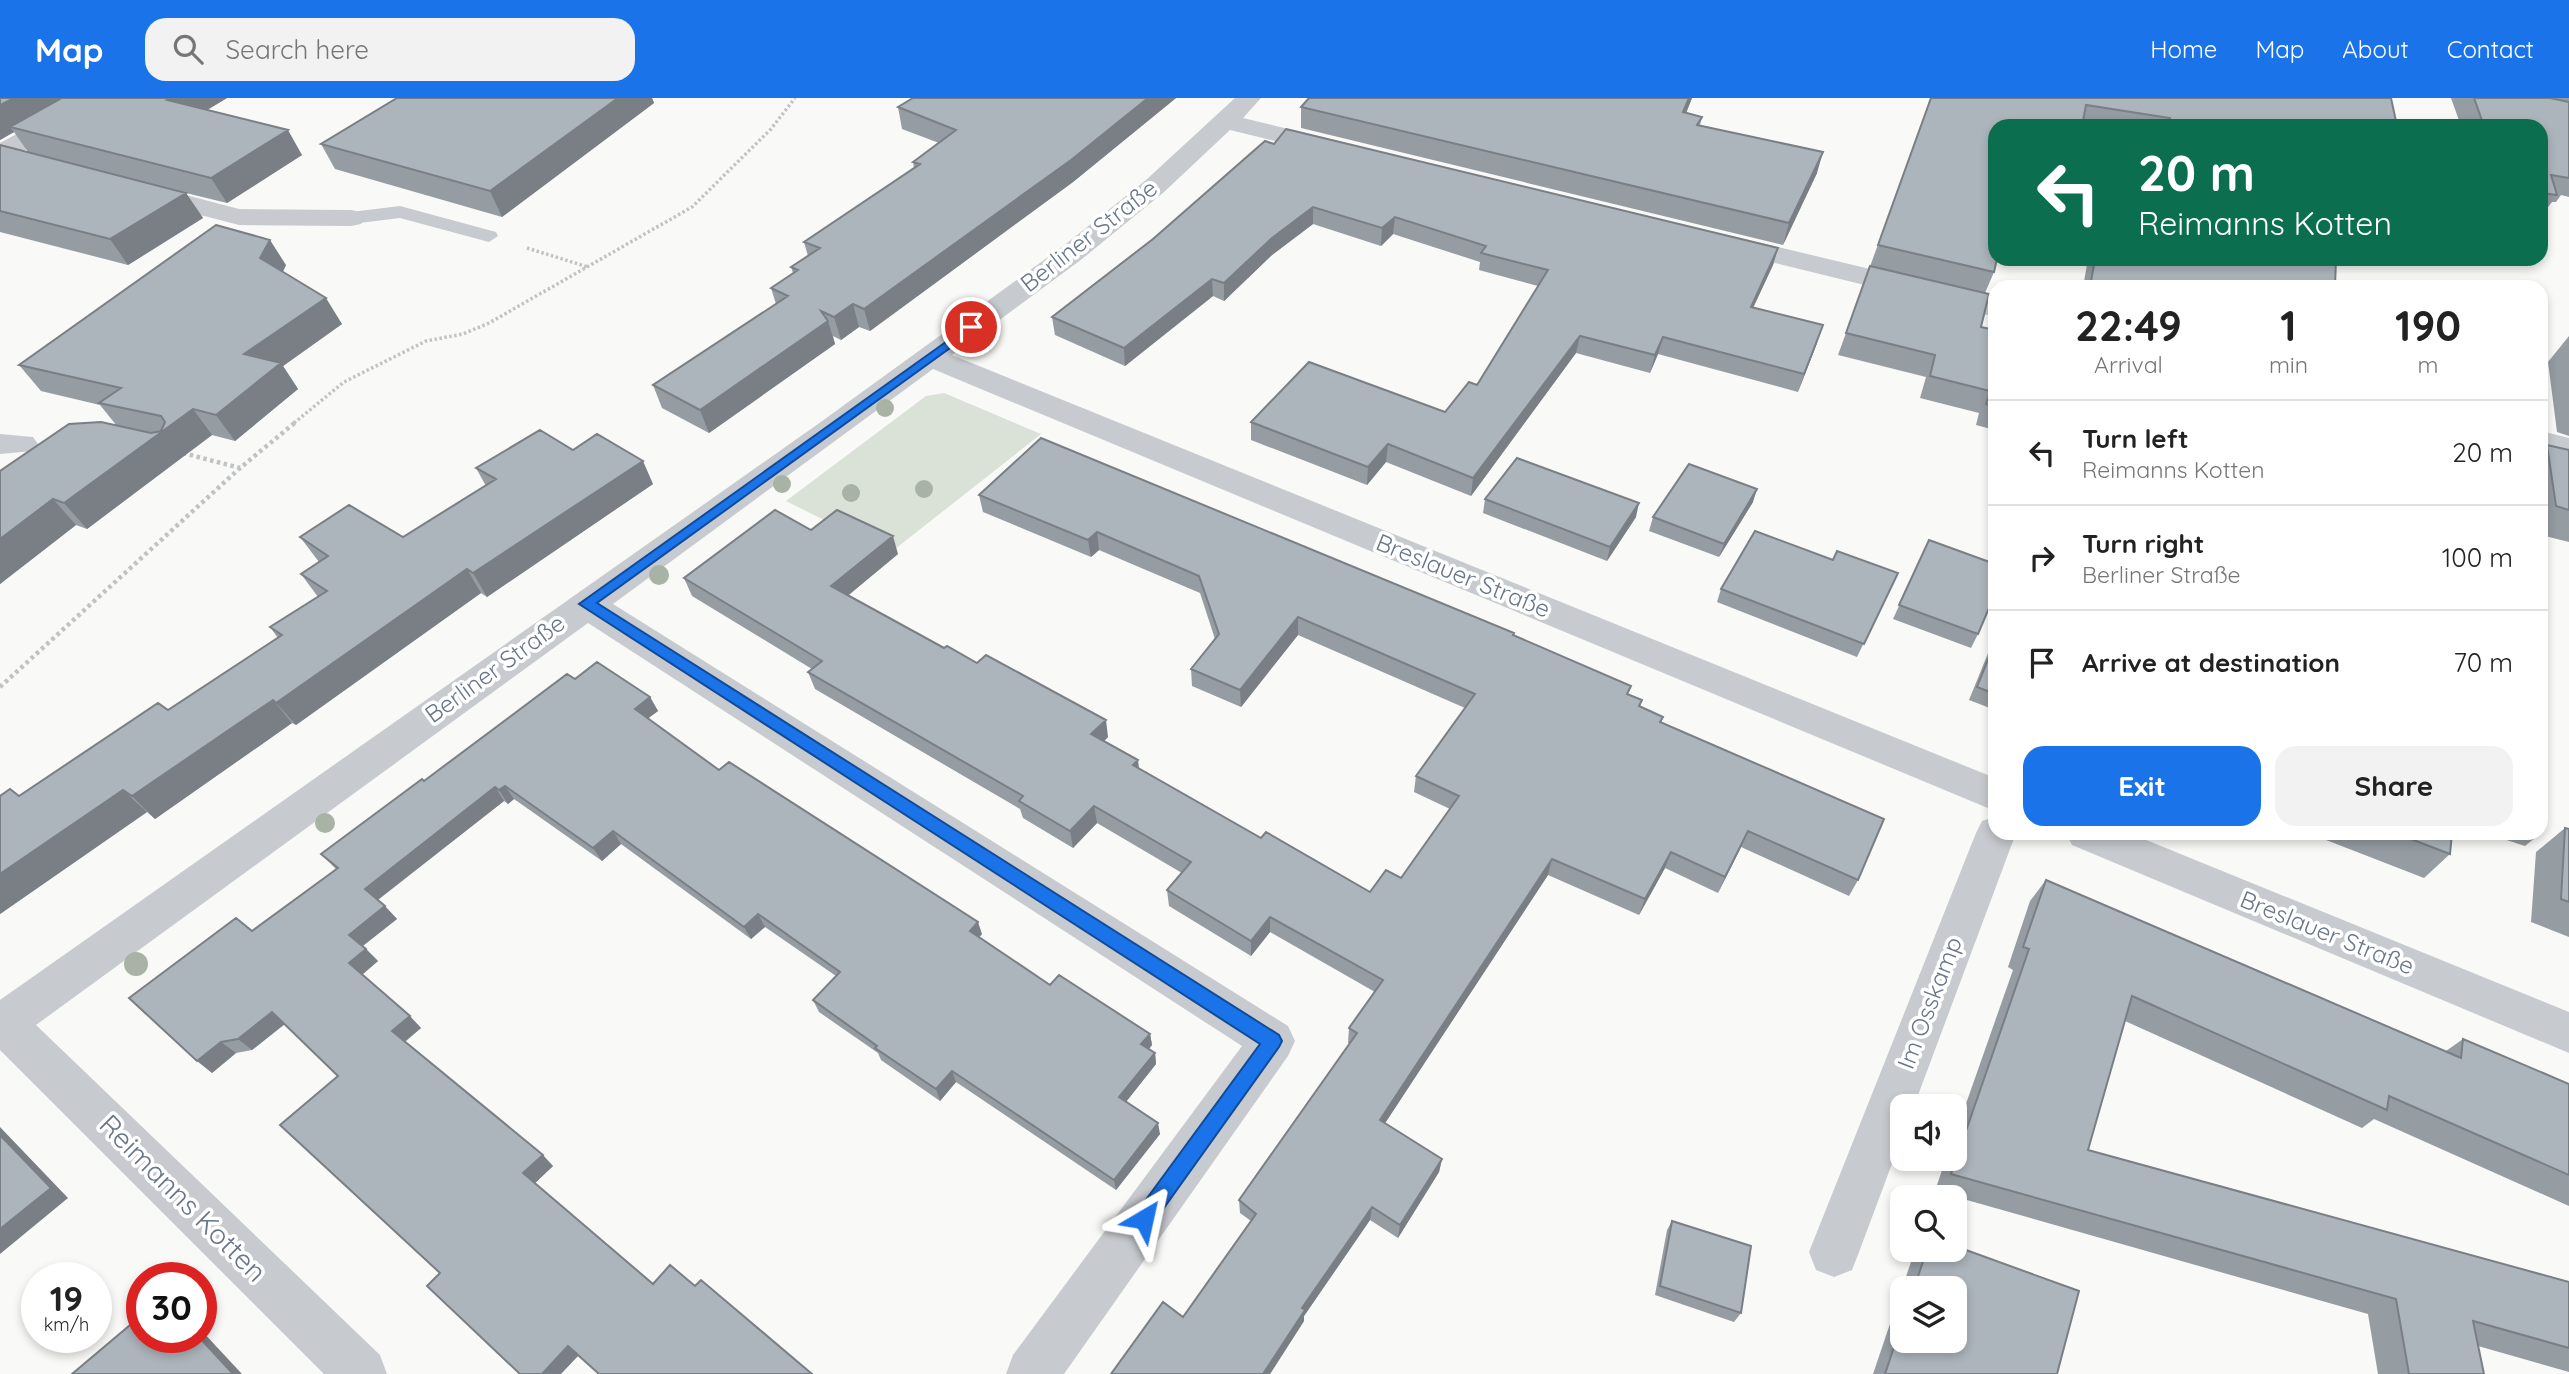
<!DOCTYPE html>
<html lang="en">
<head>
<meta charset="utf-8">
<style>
  body { margin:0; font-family:Quicksand,sans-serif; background:#f2f2f2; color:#222; height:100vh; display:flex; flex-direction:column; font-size:26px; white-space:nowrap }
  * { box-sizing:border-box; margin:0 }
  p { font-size:23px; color:#767676 }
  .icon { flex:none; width:38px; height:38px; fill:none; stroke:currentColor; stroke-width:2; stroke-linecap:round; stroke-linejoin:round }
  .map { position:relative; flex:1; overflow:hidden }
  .details { position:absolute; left:1988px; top:182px; width:560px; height:560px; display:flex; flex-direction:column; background:#fff; border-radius:21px; box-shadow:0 4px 10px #0003 }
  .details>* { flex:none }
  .guide { position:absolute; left:1988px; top:21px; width:560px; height:147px; border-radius:21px; box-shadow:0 4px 10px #0003; background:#0b6e4f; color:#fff; overflow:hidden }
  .buttons { position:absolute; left:1890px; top:996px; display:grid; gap:14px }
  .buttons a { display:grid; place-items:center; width:77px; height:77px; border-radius:14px; background:#fff; box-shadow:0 4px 10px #0003; font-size:35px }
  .speed { position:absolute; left:21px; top:1164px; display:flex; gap:14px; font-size:35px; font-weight:700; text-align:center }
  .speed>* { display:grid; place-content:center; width:91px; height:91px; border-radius:50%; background:#fff; box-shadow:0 4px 10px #0003; line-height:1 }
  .speed small { font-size:18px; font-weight:400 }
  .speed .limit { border:10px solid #d22; background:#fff; color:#111 }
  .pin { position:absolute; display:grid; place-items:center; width:60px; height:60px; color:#fff; margin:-30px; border:4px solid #fff; border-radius:50%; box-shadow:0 2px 7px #0007 }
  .me { position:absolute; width:77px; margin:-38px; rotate:36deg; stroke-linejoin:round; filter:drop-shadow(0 0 5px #0008) }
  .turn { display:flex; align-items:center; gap:24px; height:147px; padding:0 35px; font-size:32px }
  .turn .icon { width:91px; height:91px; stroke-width:2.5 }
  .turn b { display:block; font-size:49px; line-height:60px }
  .eta { display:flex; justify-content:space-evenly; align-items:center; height:119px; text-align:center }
  .eta b { font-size:42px; font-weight:700; line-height:49px }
  .action { display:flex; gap:14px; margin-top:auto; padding:14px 35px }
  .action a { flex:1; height:80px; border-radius:21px; background:#1a73e8; color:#fff; font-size:28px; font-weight:700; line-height:80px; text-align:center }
  .action a+a { background:#f2f2f2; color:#222 }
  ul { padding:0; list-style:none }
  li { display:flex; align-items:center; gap:21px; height:105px; padding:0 35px; border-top:2px solid #e0e0e0 }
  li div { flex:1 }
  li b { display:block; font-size:26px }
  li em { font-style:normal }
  header { display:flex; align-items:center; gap:42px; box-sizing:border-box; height:98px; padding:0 35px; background:#1a73e8; color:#fff }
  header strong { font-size:33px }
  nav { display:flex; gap:38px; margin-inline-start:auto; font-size:24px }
  .search { width:490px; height:63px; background:#f2f2f2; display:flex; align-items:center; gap:18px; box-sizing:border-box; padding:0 24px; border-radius:21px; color:#767676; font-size:26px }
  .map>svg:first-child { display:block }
</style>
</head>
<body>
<header>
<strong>Map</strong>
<div class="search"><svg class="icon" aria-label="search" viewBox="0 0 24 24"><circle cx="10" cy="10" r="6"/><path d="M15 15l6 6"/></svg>Search here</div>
<nav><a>Home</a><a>Map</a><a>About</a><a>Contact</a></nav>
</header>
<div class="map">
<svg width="2569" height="1276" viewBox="0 0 2569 1276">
  <rect width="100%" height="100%" fill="#f9f9f7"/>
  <path fill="#dae1d7" d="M944,295L1041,336L890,455L786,403L926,298Z"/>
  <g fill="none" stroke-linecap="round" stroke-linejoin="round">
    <path stroke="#c0c3c5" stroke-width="3.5" stroke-dasharray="2.5 2.5" stroke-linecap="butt" d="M527,150L588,169
      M294,325L344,284L426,243L463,236L489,225L692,109L771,31L795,0"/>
    <path stroke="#c0c3c5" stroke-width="4.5" stroke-dasharray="3.5 3.5" stroke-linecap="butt" d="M183,355L240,370
      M0,589L240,370L297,323"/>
    <path fill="#c7cace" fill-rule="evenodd" d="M400,108L496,134L498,138L489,144L400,120L351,126L342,120L351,114Z"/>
    <path fill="#c7cace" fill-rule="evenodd" d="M83,0H113L110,5L9,61L0,64V45Z
      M1235,0H1261L1243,20L1341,44L1345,49L1341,54L1332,57L1230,32L1164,94L1082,161L952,257L1995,680V713L933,271L613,506L1288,928L1295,943L1288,958L1064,1276H1006L1013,1257L1242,948L588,525L36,927L380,1257L387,1276H324L0,952V902L818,326L1062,149L1146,82Z
      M144,86L239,111L351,112L361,114L365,120L361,126L351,128L239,127L135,100L131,94L135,88Z
      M1724,136L1995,201V219L1714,150L1710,144L1714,138Z
      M2541,333L2569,340V360L2541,353Z
      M0,336L33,339L38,346L33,353L0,356Z
      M1995,719V735H2016L1914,1008H1902V1039L1859,1154L1852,1172L1834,1179L1816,1172L1809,1154L1976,735L1982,723Z
      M2066,735H2129L2569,914V955L2072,747Z"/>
  </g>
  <g fill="#a8b3a5">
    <circle cx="885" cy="310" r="9"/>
    <circle cx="782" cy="386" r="9"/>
    <circle cx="924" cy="391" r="9"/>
    <circle cx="851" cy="395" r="9"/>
    <circle cx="659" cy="477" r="10"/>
    <circle cx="325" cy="725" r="10"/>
    <circle cx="136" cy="866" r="12"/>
  </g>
  <path fill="#959ca2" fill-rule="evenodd" d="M0,0H227L207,12L302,57L227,105L186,95L203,120L128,167L0,134V47L28,54L14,34L0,42Z
    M397,0H652L654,5L502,119L335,71L321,46Z
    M913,0H1176L1073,84L870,233L859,229L841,242L833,238L835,246L709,335L662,310L653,287L776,206L771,190L793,175L791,169L808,158L804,144L914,70L913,64L939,45L902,31L898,9Z
    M1309,0H1692L1686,15L1702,19L1700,27L1817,75L1783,147L1301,30V9Z
    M1931,0H2391L2397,28H1995L1994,174L1985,195L1981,229L1995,232V332L1976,327L1979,315L1920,300L1926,279L1838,257Z
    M2451,0H2569V99L2561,97L2556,104H2552L2541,118V28H2461Z
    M1274,46L1778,150L1773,167L1753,210L1817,245L1798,294L1658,256L1650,275L1576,255L1471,398L1386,364L1367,387L1251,342V324L1445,314L1477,287L1538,188L1479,172L1480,164L1393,136L1381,148L1313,126L1272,157L1224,203L1213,198L1125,268L1055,237L1052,219Z
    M2036,161H2050L2049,164Z
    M2088,161H2336L2335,189H2083Z
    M286,167L283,174L342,226L283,268L298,291L235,343L212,337L87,431L76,427L0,486V373L117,328L100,307L41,293L19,267Z
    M2569,238V338L2557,334L2548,264Z
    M2547,347L2568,352L2569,350V444L2541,437V354Z
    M573,352L653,386L487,499L481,495L296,627L292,625L155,721L147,714L0,816V698H19L168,612L278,540L270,529L318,499L301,476L319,464L300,439H403L486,388L476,370Z
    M979,397L1514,535V538L1629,597L1640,609L1663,619L1661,625L1858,782L1849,798L1741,749L1718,795L1665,770L1639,817L1548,777L1385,1025L1442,1061L1439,1074L1398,1140L1370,1122L1304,1218V1223L1270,1276H1111L1183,1219L1251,1123L1240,1115L1239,1102L1350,945H1348L1349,930L1375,894L1270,834L1251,858L1169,808L1167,792L1182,775L1097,725L1073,750L1023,720L1020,711L815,591L808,574L812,571L692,498L684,480L811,432L898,456L848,497L1108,639L1104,643L1139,671L1261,740L1370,794L1401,780L1450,711L1414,694L1416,678L1465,610L1298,537L1241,609L1192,588L1191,571L1215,541L1200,495L1099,452L1091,459L983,414Z
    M1485,401L1636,419L1607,463L1483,415Z
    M1753,404L1719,459L1649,433L1653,419Z
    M1929,442L1978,536L1971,550L1893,521Z
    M1833,462L1898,475L1857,559L1717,504L1721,491Z
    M1995,538V612L1969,602Z
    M575,581L650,599L658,613L648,620L719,672L982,836L979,839L1050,887L1150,936L1152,947L1149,951L1155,955L1156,966L1126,1004L1160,1036L1116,1092L956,984L940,1003L881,962L878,955L819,914L813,902L836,878L765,829L751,841L621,746L602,763L514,701L508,706L504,703L378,802L397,821L363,848L378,863L362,876L421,930L405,944L553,1068L535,1085L653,1186L695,1188L812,1276L579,1258L440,1175L338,978L284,926L252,952L236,955L212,975L252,833L336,771L321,756L424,683Z
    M2565,730L2569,731V839L2531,824L2536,754Z
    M2308,735H2452L2450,756L2424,780Z
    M2485,735H2540V736L2525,748Z
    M2046,782L2446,953L2463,941L2569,986V1108L2374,1021L2362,1030L2125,923L2088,1052L2569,1184V1274L2478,1248L2484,1276H2378L2368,1216L1935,1093L1946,1060H1955V1037L2013,872L2008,869L2030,803Z
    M1672,1123L1741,1215L1734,1224L1655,1197L1667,1132Z
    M1919,1152H1955L2057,1276H1873L1913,1158ZM1902,1190H1955L1902,1242Z"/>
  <path fill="#797f84" d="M14,0H78L10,29L14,34L0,42V7Z
    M171,0H227L182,27L167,2Z
    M618,0H652L654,5L502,119L490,93Z
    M1148,0H1176L1073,84L870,233L864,211Z
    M1689,0H1692L1678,35L1683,14Z
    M288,32L302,57L227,105L211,80Z
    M1823,54L1817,75L1783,147L1789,125Z
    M186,95L203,120L128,167L110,141Z
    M1313,109V126L1272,157L1224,203V185L1272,140Z
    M1395,119L1393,136L1381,148L1382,130Z
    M270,142L286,167L276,186L260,160Z
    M1778,150L1773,167L1745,227L1751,209Z
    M1212,181L1213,198L1125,268L1124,250Z
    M326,200L342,226L283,268L298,291L235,343L216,317L244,256Z
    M853,206L859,229L841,242L834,219Z
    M828,223L835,246L709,335L700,312Z
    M1823,227L1817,245L1798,294L1804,276Z
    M1580,238L1576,255L1471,398L1473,380Z
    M1663,239L1658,256L1650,275L1655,257Z
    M193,311L212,337L87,431L64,405Z
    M1388,346L1386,364L1367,387L1368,369Z
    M643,363L653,386L487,499L473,475Z
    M1757,391L1753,404L1719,459L1724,446Z
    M53,401L76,427L0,486V441Z
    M1639,405L1636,419L1607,463L1610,449Z
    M1097,434L1099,452L1091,459L1088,442Z
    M893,438L898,456L838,506L831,488Z
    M467,471L481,495L296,627L276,605Z
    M1298,519V537L1241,609L1240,592Z
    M650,599L658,613L642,625L635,611Z
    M273,602L292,625L155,721L132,698Z
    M1106,622L1108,639L1094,653L1091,636Z
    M1138,662L1140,679L1133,667Z
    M505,688L514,701L508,706L499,692Z
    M495,689L504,703L376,803L365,791Z
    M123,692L147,714L0,816V776Z
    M1094,708L1097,725L1073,750L1070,733Z
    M613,733L621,746L602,763L593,750Z
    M1748,733L1741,749L1718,795L1725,779Z
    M1671,754L1665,770L1639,817L1645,801Z
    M1552,761L1548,777L1378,1036L1380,1022Z
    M385,808L397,821L361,849L349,837Z
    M758,816L765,829L751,841L744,829Z
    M1270,819V834L1251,858V843Z
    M978,824L982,836L974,845L970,833Z
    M366,851L378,863L362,877L349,865Z
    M272,914L285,926L252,952L238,941Z
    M410,918L421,930L404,944L392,933Z
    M1150,936L1152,947L1143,958L1141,946Z
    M221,944L236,955L212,975L197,963Z
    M1155,955L1156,966L1121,1010L1119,999Z
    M952,973L956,984L940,1003L936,991Z
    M1158,1025L1160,1036L1116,1092L1114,1082Z
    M0,1029L68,1100L0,1156Z
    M543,1057L553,1068L534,1086L523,1075Z
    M1442,1061L1439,1074L1398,1140L1400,1127Z
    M1372,1109L1370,1122L1304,1218V1223L1270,1276H1263L1302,1210Z
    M201,1232L242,1276H233L199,1239H201Z
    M568,1248L579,1257L561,1276H542Z"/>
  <path fill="#adb5bc" stroke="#797f84" stroke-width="2" d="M0,0H14L0,7Z
    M62,0H171L167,2L288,32L211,80L10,29Z
    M397,0H618L490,93L321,46Z
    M913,0H1148L1071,62L864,211L853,206L834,219L821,213L828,223L700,312L653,287L788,198L771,190L798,172L791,169L820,150L804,144L920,66L913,64L956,32L898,9Z
    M1309,0H1689L1683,14L1702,19L1697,27L1823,54L1789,125L1301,9Z
    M1931,0H2391L2397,28H2170V20L2086,7L2082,28H1995V161H1997L1994,174L1878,147Z
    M2474,0H2550L2569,4V80L2551,77L2557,97L2541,95V28H2484Z
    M1286,31L1778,150L1751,209L1823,227L1804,276L1663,239L1655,257L1580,238L1473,380L1388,346L1368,369L1251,324L1309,264L1445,314L1469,284L1477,287L1548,172L1481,155L1486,148L1395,119L1382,130L1313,109L1272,140L1224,185L1212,181L1124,250L1052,219L1153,141L1265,43L1274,46Z
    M0,47L186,95L110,141L0,113Z
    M216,127L270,142L260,160L326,200L244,256L281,265L216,317L193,311L64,405L53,401L0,441V373L69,326L101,324L151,335L161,333L165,324L161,318L99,305L121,290L19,267Z
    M2095,161H2336L2335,189H2090Z
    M1870,168L1989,196L1981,229L1995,232V308L1986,306L1990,293L1930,278L1935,257L1846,235Z
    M540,332L573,352L597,336L643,363L473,475L467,471L276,605L273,602L132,698L123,692L0,776V698L10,691L19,698L158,605L168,612L282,537L270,529L327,493L301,476L328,458L300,439L349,407L403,439L496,381L476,370Z
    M1041,340L1514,535L1513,537L1631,588L1627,596L1642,602L1639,608L1663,619L1660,624L1884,721L1858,782L1748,733L1725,779L1671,754L1645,801L1552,761L1380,1022L1442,1061L1400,1127L1372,1109L1302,1210L1305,1212L1263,1276H1111L1163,1204L1183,1219L1256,1116L1239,1102L1357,935L1349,930L1383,882L1270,819L1251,843L1167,792L1191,764L1094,708L1070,733L1019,703L1023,698L808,574L822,563L684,480L775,412L811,432L837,412L893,438L831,488L944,550L947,548L977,565L986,557L1106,622L1091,636L1138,662L1133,667L1261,740L1266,734L1370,794L1386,772L1401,780L1459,698L1416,678L1475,596L1298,519L1240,592L1191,571L1219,536L1199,478L1097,434L1088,442L979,397Z
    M2547,347L2569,352V412L2556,408Z
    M1517,360L1639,405L1610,449L1485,401Z
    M1689,366L1757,391L1724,446L1653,419Z
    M1755,433L1833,462L1837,453L1898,475L1864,546L1721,491Z
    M1929,442L1995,466V496L1978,536L1899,507Z
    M1995,544V596L1977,589Z
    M597,564L650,599L635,611L719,672L729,664L978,824L970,833L1050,887L1059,877L1150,936L1141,946L1155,955L1119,999L1158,1025L1114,1082L952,973L936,991L875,950L877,948L813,902L840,874L758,816L744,829L613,733L593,750L505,688L499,692L495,689L365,791L385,808L349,837L366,851L349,865L410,918L392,933L543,1057L523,1075L653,1186L670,1167L695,1188L701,1182L812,1276H599L568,1248L542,1276H520L427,1188L440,1175L280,1027L338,978L272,914L238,941L221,944L197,963L129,900L236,820L252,833L338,770L321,756L422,681L424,683L567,576L575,581Z
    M2565,730L2569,731V804L2561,801Z
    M2395,735H2452L2450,756Z
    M2046,782L2461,960L2463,941L2569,986V1077L2389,998L2387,1012L2132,898L2088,1052L2569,1184V1250L2473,1223L2484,1276H2409L2396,1201L1951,1076L2029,851L2023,849Z
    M0,1037L51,1090L0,1131Z
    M1672,1123L1751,1148L1741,1215L1660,1188Z
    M1955,1148L2079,1193L2057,1276H1885L1902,1225V1242H1955V1190H1914L1927,1152H1955Z
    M142,1217V1239H199L233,1276H72Z"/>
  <path fill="#1a73e8" stroke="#114b97" stroke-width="2" d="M971,226L975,227V232L597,505L1279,937L1282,943L1279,949L1151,1128L1144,1131L1137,1128L1134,1121L1137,1114L1260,946L579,506Z"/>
  <g text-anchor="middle" stroke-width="7" stroke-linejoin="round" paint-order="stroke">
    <g font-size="24" fill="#677788" stroke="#fff">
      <text transform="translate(1089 138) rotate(-38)" y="8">Berliner Straße</text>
      <text transform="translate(1463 478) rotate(22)" y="8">Breslauer Straße</text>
      <text transform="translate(495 571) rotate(-36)" y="8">Berliner Straße</text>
      <text transform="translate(2327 835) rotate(22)" y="8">Breslauer Straße</text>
      <text transform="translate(1930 905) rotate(-69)" y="8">Im Osskamp</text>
    </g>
    <g font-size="28" fill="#677788" stroke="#fff">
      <text transform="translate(183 1100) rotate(45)" y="10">Reimanns Kotten</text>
    </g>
  </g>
</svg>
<div class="buttons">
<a><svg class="icon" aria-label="sound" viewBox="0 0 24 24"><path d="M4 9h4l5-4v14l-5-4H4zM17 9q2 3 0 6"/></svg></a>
<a><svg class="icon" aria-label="search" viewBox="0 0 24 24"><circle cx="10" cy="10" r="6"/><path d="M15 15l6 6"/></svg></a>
<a><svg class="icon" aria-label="layers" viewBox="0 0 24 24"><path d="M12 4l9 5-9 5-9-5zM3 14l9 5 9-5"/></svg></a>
</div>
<div class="speed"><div>19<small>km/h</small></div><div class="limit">30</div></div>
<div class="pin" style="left:971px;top:229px;background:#d93025"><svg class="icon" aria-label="arrive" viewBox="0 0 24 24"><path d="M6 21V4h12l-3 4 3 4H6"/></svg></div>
<svg class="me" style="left:1144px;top:1121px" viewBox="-20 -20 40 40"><path d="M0-17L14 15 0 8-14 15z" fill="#1a73e8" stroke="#fff" stroke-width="4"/></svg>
<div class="guide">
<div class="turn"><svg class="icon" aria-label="left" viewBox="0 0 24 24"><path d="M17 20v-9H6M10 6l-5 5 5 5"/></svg><div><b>20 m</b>Reimanns Kotten</div></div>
</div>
<section class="details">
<div class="eta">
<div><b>22:49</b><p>Arrival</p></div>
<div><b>1</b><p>min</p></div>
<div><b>190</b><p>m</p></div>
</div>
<ul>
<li><svg class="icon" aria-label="left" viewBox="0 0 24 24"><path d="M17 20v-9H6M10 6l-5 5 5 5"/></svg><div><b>Turn left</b><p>Reimanns Kotten</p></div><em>20 m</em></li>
<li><svg class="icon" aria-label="right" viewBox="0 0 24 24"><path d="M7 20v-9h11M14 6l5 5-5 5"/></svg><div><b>Turn right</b><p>Berliner Straße</p></div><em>100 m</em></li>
<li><svg class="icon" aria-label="arrive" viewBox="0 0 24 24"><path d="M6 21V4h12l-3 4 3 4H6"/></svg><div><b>Arrive at destination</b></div><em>70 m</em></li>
</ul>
<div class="action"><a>Exit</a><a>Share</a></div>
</section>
</div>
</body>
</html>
